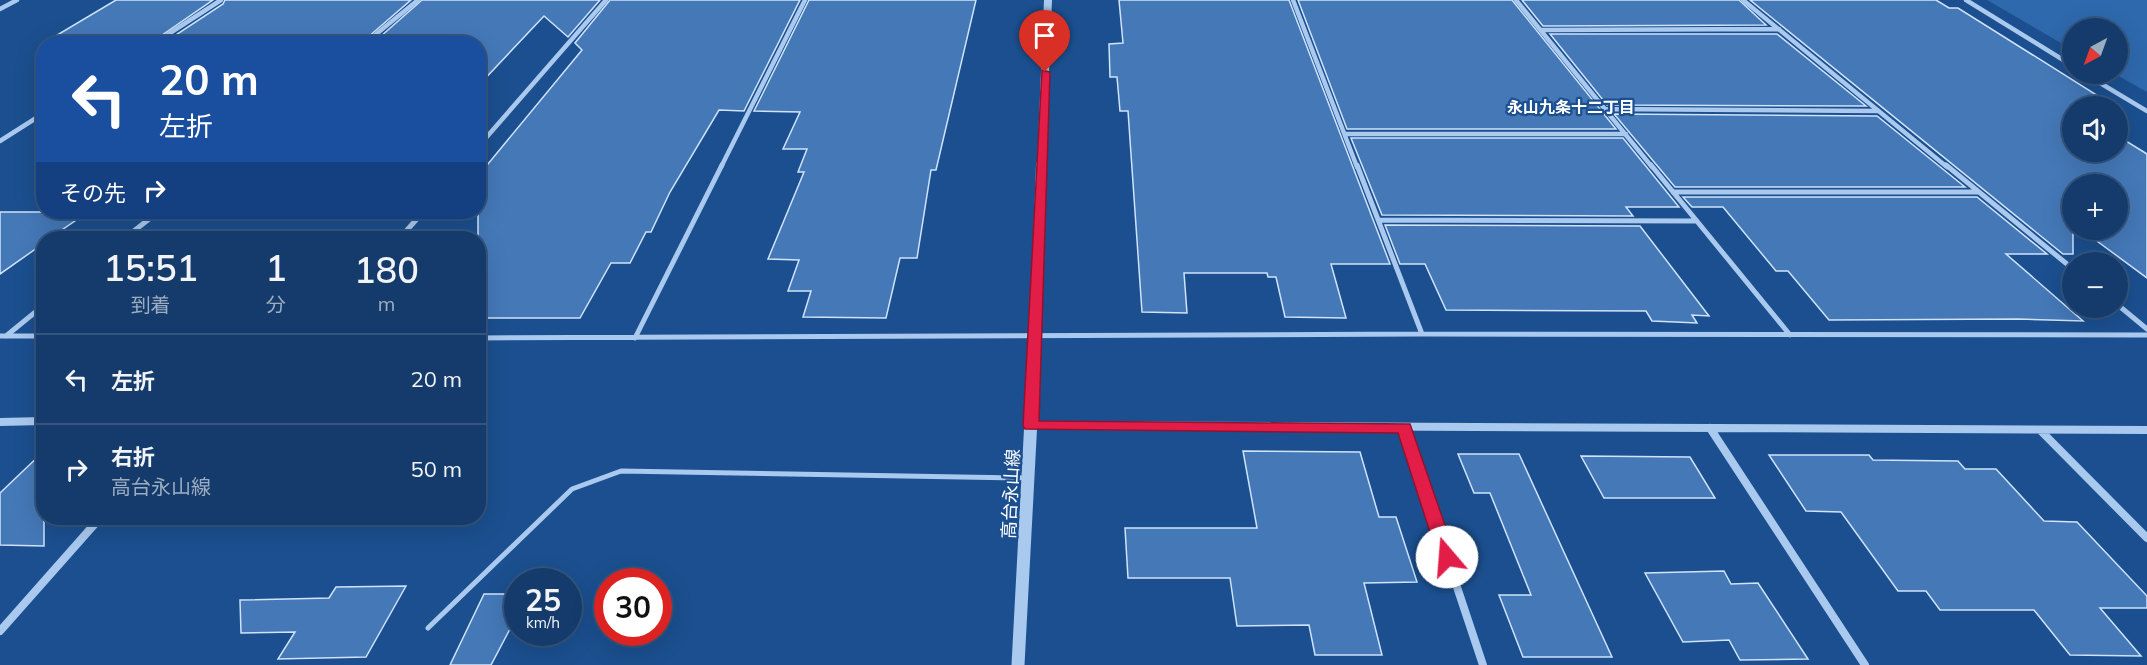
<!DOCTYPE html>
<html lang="ja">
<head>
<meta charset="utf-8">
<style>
  body { margin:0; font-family:Mulish,"Noto Sans JP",sans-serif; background:#1d4271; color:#f1f3f6; height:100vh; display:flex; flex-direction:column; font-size:22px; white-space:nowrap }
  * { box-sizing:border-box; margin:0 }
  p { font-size:20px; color:#9dadc1 }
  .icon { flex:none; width:33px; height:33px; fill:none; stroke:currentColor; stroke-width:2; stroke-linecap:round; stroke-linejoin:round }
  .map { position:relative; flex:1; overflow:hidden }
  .side { position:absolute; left:36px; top:231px; width:450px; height:294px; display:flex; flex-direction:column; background:#143b6b; border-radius:24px; box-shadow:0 6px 24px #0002,0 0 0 2px #33557e }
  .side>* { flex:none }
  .hud { position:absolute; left:36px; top:36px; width:450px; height:183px; border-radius:24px; box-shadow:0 6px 24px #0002,0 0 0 2px #33557e; background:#1a4fa0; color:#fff; overflow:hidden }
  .needle { width:39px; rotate:221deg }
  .buttons { position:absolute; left:2062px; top:18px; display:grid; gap:12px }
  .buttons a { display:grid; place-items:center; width:66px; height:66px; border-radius:50%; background:#143b6b; box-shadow:0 6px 24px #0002,0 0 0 2px #33557e; font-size:30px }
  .speed { position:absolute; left:504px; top:568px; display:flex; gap:12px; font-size:30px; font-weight:700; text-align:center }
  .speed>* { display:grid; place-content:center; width:78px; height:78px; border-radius:50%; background:#143b6b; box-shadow:0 6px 24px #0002,0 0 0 2px #33557e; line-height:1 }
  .speed small { font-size:15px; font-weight:400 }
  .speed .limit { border:9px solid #d22; background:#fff; color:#111 }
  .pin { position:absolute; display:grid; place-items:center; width:51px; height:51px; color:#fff; margin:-62px -26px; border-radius:50% 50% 50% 0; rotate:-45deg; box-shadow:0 0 6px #0007 }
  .pin .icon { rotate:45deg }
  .me { position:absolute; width:66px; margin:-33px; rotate:342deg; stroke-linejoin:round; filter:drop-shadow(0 0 4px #0008) }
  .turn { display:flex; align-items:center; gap:21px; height:126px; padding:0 24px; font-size:27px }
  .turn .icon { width:78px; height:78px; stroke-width:2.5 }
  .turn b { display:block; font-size:42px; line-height:51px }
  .then { display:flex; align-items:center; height:57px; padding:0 24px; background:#0003; gap:12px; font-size:22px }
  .eta { display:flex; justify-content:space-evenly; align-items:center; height:102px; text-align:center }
  .eta b { font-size:36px; font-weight:600; line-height:42px }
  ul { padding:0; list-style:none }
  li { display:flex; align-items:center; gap:18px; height:90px; padding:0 24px; border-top:2px solid #33557e }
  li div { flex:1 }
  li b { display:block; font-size:22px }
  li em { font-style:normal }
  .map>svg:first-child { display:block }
</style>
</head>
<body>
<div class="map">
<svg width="2147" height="665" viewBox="0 0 2147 665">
  <rect width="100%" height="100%" fill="#1b4f8f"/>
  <path fill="#2e69ad" d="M1987,0H2147V92L2115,74H2118V28H2073V50Z"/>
  <path fill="#4478b7" stroke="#cfe3fa" stroke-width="1.5" d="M116,0H213L149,44H42Z
    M225,0H411L360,44H162L223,4Z
    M422,0H600L568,37L544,16L478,86V44H372Z
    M610,0H800L744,111L719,110L670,192L651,232H646L630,263H611L580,318H478V176L582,50L575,43Z
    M809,0H976L936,170H931L917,258H900L886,318L803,317L811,291H788L799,260L768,259L804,172H798L807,149H783L800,112L754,111Z
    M1119,0H1289L1390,264H1331L1346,318L1285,317L1276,277H1268L1267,273H1184L1187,313L1142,312L1128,111H1120L1117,77H1110L1109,44L1123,43Z
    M1298,0H1512L1616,129H1347Z
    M1522,0H1739L1766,25L1543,26Z
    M1750,0H1936L1949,8H1958L2114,106H2073V152H2118V136L2147,154V278L2082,230H2118V184H2073V254H2063Z
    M1550,34H1777L1866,106L1607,105Z
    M1614,114L1877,116L1965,187H1675Z
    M1351,138H1623L1679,207H1626L1633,216L1382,215Z
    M1683,197H1977L2047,254H2006L2083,321L2018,319L1829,320L1788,271H1776L1723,207H1692Z
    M0,212H88L50,238H44V243L0,274Z
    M1385,225L1640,226L1709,316L1692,315L1697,323L1652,321L1646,311L1446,310L1425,264H1400Z
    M44,451V546L0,545V493Z
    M1243,451L1360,452L1379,517H1396L1417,582L1364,583L1382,655H1315L1309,625L1237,626L1230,578H1128L1125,528H1257Z
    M1458,454H1519L1612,657H1523L1499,595H1531L1490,493H1474Z
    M1769,455H1869L1873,460L1958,461L1965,469H1996L2044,521L2077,522L2147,596V608H2100L2141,656L2070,655L2034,610H1940L1926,591H1898L1841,512L1806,511Z
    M1581,456L1690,457L1715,498H1604Z
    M1724,571L1731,584L1758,583L1808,659L1740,660L1729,640L1683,642L1645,573Z
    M406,586L366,657L278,659L295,632L241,633L240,600L329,598L336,587Z
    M484,594H518V629H510L491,665H450Z"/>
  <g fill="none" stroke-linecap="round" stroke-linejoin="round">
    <path stroke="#a9c9ee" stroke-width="5" d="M428,628L572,489L621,471L1025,478"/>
    <path stroke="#a9c9ee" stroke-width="4.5" d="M1293,0L1357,167
      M1516,0L1652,167
      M1743,0L1947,167
      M1966,0L2073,66
      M0,9L17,0
      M1541,30L1779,29
      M153,44L221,0
      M364,44L418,0
      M2085,74L2147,111
      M1605,109L1878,111
      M1345,134H1626
      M0,141L44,113
      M478,147L606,0
      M721,167L805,0"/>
    <path stroke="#a9c9ee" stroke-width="5" d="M1357,165L1422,334
      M1651,165L1790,335
      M1946,165L2073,269
      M1673,192H1977
      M1378,220L1696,221
      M125,238L158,212
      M400,238L423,212
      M2118,305L2147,329
      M0,336H44
      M6,336L44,305
      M478,338L1422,334L2147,335
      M635,338L722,165"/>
    <path stroke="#a9c9ee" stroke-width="8" d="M0,422L44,421
      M1031,425L2147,430
      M1404,428L1483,665
      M1710,428L1865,665
      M2040,430L2147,538
      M0,631L100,518"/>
    <path stroke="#a9c9ee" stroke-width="8" d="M1041,167L1048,0"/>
    <path stroke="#a9c9ee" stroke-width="10" d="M1033,383L1041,165"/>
    <path stroke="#a9c9ee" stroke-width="13" d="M1018,665L1033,382"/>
  </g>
  <path fill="#e11d48" stroke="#92132f" stroke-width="1.5" d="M1042,70L1050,72L1039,421L1410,424L1456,557L1453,562L1447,564L1441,562L1438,557L1398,433L1025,429L1023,426Z"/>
  <g text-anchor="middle" stroke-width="4.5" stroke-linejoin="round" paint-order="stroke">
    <g font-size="16" font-weight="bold" fill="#fff" stroke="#1b4f8f">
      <text x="1571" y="113">永山九条十二丁目</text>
    </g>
    <g font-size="18" fill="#fff" stroke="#1b4f8f">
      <text transform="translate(1011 494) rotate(-87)" y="6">高台永山線</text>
    </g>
  </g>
</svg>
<div class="buttons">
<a><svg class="needle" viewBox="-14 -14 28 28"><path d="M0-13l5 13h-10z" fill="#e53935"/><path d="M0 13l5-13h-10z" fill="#9dadc1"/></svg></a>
<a><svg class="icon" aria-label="sound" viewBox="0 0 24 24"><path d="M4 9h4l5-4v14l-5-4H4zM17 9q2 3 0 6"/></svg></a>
<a>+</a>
<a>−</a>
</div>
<div class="speed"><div>25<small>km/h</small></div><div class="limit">30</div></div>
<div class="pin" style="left:1045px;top:72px;background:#d93025"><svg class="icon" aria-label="arrive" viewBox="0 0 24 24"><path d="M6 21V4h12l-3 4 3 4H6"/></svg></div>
<svg class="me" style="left:1447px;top:557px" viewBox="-20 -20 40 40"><circle r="19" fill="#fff"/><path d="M0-13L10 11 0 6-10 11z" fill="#e11d48"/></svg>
<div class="hud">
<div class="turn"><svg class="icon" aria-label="left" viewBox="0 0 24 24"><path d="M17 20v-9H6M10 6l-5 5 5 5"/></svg><div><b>20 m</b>左折</div></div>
<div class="then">その先<svg class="icon" aria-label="right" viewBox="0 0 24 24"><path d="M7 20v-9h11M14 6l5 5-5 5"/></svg></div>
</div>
<section class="side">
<div class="eta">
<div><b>15:51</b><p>到着</p></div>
<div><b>1</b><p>分</p></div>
<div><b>180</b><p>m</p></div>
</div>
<ul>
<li><svg class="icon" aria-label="left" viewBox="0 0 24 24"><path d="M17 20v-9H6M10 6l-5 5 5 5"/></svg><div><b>左折</b></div><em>20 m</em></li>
<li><svg class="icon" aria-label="right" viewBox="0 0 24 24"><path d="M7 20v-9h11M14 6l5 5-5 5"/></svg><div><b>右折</b><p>高台永山線</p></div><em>50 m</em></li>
</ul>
</section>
</div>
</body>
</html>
